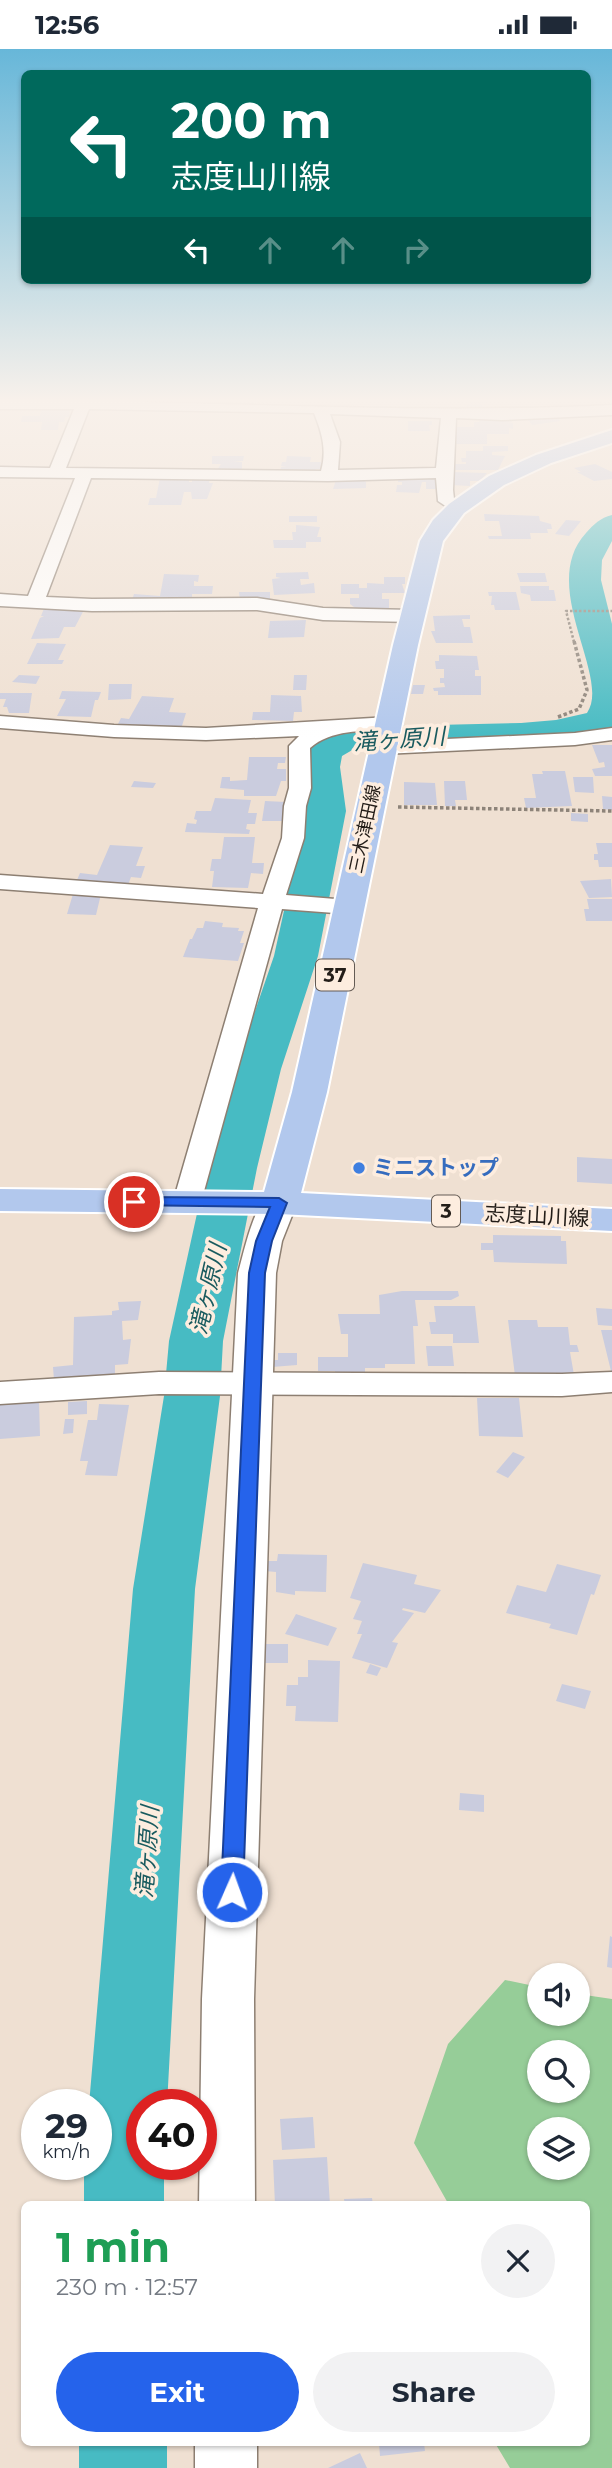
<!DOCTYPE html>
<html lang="en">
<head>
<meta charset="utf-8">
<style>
  body { margin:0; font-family:Montserrat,"Noto Sans JP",sans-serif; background:#f2f2f3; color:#1f2937; height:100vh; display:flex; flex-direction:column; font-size:26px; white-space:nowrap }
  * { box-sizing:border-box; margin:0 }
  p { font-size:23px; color:#747a83 }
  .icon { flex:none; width:38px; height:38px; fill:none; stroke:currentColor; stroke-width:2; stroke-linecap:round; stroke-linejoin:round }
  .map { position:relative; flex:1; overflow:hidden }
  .side { position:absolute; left:21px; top:2152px; width:569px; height:245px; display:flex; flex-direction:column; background:#fff; border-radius:10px; box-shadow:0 2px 5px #0004 }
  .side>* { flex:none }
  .banner { position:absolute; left:21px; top:21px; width:570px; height:214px; border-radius:10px; box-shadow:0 2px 5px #0004; background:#00695c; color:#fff; overflow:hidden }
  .controls { position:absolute; left:527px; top:1914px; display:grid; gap:14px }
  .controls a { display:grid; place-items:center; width:63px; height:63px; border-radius:50%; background:#fff; box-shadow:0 2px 5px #0004; font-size:35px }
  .speed { position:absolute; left:21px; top:2040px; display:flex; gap:14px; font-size:35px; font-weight:700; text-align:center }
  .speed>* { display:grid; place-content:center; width:91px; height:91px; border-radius:50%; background:#fff; box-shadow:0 2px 5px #0004; line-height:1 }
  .speed small { font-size:18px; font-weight:400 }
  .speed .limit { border:10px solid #d22; background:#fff; color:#111 }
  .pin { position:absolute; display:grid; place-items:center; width:60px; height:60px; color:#fff; margin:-30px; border:4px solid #fff; border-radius:50%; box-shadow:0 2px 7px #0007 }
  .me { position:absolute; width:77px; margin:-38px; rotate:2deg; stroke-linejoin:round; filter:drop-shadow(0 0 5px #0008) }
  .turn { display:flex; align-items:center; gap:24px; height:147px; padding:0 35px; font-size:32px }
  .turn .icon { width:91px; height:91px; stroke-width:2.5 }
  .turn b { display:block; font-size:49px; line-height:60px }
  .lanes { display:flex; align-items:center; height:66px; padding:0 35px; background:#0003; justify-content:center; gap:35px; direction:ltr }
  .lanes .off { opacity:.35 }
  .round { display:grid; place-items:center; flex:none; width:74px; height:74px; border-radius:37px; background:#f2f2f3 }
  .headline { display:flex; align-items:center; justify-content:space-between; height:119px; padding:0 35px }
  h1 { font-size:42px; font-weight:700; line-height:52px; color:#1e9e55 }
  .action { display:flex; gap:14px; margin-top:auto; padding:14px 35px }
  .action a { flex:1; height:80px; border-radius:42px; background:#2563eb; color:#fff; font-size:28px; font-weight:700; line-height:80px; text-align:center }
  .action a+a { background:#f2f2f3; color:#1f2937 }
  .status { display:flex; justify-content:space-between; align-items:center; height:49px; padding:0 35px; background:#fff; direction:ltr }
  .status svg { height:19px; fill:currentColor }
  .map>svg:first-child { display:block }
</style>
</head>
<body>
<div class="status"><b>12:56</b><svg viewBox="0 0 49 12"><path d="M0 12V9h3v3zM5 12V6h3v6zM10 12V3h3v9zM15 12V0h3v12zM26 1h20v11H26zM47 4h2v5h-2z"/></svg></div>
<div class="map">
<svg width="612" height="2419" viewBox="0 0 612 2419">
  <rect width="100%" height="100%" fill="#efe0d2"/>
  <path fill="#96cd98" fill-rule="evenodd" d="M505,1931L539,1938V1965H578V1945L612,1950V2419H510L495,2394H586V2156H449L414,2094L448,1995ZM539,2004H578V2042H539ZM539,2081H578V2119H539Z"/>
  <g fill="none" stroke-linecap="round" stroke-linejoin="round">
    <path fill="#47bbc3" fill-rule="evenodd" d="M612,466V492L602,511L601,531L612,575V680L584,689L556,693L354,700L342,707L340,718L346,762L318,907L281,1020L257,1119L223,1292L220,1347L195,1540L167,2056H142V2116H164V2156H84V2116H96V2056H89L133,1540L164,1347L169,1292L207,1119L235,1020L274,907L306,762L302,718L306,702L312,694L325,685L351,678L521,674L556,671L587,664C612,628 537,537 586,484C594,475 600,469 612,466Z
      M79,2394H167V2419H79Z"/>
  </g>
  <path fill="#caccde" d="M199,351H237L228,356Z
    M470,351H487V354H482V359L450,363V359L466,357Z
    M41,358L70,361L69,368H65L64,373H59L58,381H41L42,373H21L22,367H40Z
    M555,365L560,372L532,376L528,371H531L528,367Z
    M479,368H512V373H508L513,374V380L509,379V385H487V395H455V378H474V373H479Z
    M408,372H432V376H429L430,382H408Z
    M483,397H508V402L492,403V406L505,407L498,421H453V415H466V413H462L461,409H466V402H483Z
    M212,407H244L243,412H233L242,413V424H219L220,421H217L221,415H212Z
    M287,407L311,408L310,413H321L320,420H316L315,425H280L281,418H286L281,417L282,413H286Z
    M595,415L612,423V430L594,432L577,423H581L574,419Z
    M452,423L487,424L480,432H470V437L451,436Z
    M399,426L438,427L439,440H426V433H422L419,444L396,443L397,436H402V433H398Z
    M192,428H210L209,434H213L207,450H192L191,443H184L181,456H148L150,449H156L160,429H189V433H192Z
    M336,431H363L366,433V439L333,440Z
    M484,465L539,467L540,472L551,475L552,480H547L548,484H530L531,490H489L488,487H502L499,472H485Z
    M289,467H317V473H289Z
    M566,471L581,472L569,487L555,485Z
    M296,476L320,478L317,488H321V493H306V499H274L273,491H293L292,483H296Z
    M308,523L309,530H300L301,536L314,534L315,544L274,546L272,530L281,529L276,528V524Z
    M517,524H545L547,533H520Z
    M164,525L199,526L198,533L194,532V537H213L212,545H192V548H196L195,551H132L134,545L160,547Z
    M384,528H405V535H402L405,544H382V550H389V562L358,561L350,555V549H359V545H341V535H359V539H367V534L384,535Z
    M520,537H549V541H554L556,552H531L530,546L521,544Z
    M239,543H270V550L240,551Z
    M488,543H516L520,561H495L494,556H491L492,547H489Z
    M45,557L85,559L75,578H64L59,589L31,590L40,569L44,567H41Z
    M470,566V570H462L464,578H470L473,594H436L431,582H435L433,567Z
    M306,571L304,588L268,589L270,572Z
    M37,594L66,595L58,611H64L62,615H27Z
    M439,606L477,607L479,621H475V627H481V646H438V642H434L433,639L445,638L444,634H440V629H444V620H436L435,612H439Z
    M19,626L40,627L36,635L12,633Z
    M294,626H307L306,641H293Z
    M109,635H132L131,650L108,651Z
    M413,636H425L423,645H411Z
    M62,642L101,643L98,651H95L91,668L57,667L66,650H59Z
    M0,644H32L29,664H9L7,658H3L6,650H0Z
    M271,646L301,647L302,663H294L293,672L252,671L253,663H270Z
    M142,647L174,649L169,663L186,664L181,680L117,677L121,669L129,670Z
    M592,696H612V727H595L592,720L605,718L604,713L599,714Z
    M249,708H286L285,714H278L277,720H286V732H281L276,747H244V741L220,739L222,728H230V732L247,731Z
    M542,722H565L572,757L526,759L524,749H536L532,725H543Z
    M573,728H593L594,744L575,743Z
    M134,732L156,734L153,739L131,738Z
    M444,732H465L467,751H455L456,757H445Z
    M404,733L435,734L437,756H404Z
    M602,747L612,748V761L603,760Z
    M215,749L251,751L248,764H257L255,775H247L246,780L250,781L249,785L185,783L187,774L196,775L197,771L194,770L196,762H211Z
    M265,752L286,753L283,772H262Z
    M571,764L588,765V773L571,772Z
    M224,788H255L252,814H264L263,825L251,824L248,839L212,838L214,822H210L212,810H221Z
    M596,794H612V818H599L598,811H594V805H598Z
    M110,796L143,798L136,817H145L141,829L131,828L128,836L77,831L80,824L97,826Z
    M611,830L612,848L589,849L580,832Z
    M73,845H101L96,866L67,865Z
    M587,850H612V872H586L584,860H589Z
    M205,872L223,874L222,878L239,879L238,882H244L240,894H244L238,912L183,908L190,890H192L197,879H203Z
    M577,1108L612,1110V1135L577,1133Z
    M493,1186L561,1187V1192H566L567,1215L494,1213L493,1201H481V1194H493Z
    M402,1242H458L459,1247L451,1251H415L418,1277H413L415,1315H385V1319H365V1326H335V1322H318V1308H348V1285H341L338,1265H380L379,1246Z
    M141,1252L138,1271L122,1272L123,1291L131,1290L128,1315L115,1316V1327L54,1331L53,1318L73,1316L74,1268L112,1266V1262L119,1261L118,1253Z
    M434,1257H475L479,1294H453V1285H431L429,1273H436Z
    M596,1259L612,1260V1277L598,1276Z
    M508,1271H537L538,1278H568L570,1296H577L579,1303H570L574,1326L515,1327Z
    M601,1281H612V1322H611Z
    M426,1297H452L454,1317H428Z
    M278,1304H297V1316L272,1318L273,1311H278Z
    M477,1349H519L523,1388L479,1387Z
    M39,1351L40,1387L0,1390V1353Z
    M87,1352V1365L68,1366V1353Z
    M99,1355L129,1356L117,1427L85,1426L88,1412H80L88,1371H97Z
    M65,1370H74L73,1384L63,1385Z
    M513,1403L525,1408L508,1429L496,1423Z
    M278,1505L327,1506L326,1543L295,1542V1546L276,1543V1523L265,1522L266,1512H277Z
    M363,1514L417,1526L414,1535L441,1541L425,1564L403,1559L402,1561L414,1564L392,1593L398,1594L387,1619L352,1609L362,1585H357L362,1572L353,1570L361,1552L350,1549Z
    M557,1515L601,1526L594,1546L591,1545L577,1586L549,1579L551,1575L506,1564L517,1536L546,1543Z
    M296,1565L337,1579L328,1597L285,1585Z
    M261,1595H288V1614H260Z
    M308,1611L340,1612L338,1673L295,1672L296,1657H286L287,1636H298V1628H308Z
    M370,1615L381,1619L377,1627L366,1624Z
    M562,1635L591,1642L585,1660L556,1652Z
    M460,1744L484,1746V1763L459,1761Z
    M610,1887L612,1888V1919L607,1918Z
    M313,2068L315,2099L282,2101L280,2070Z
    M327,2108L330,2156H275L273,2111Z
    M372,2149L373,2156H345L344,2150Z
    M379,2394H424L425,2402L380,2407Z
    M360,2404L367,2419H328Z"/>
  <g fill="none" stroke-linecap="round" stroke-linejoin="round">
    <defs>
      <path id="minor" d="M0,351C204,351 408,366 612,356V366L502,371L456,369L453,441L454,450L464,459L456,464L438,452L436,429L328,432L91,429L46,548L92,550L257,549L323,559L412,561L421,567L412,573L323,571L257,561L92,562L0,557V545L28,547L75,429L0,428V418L50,419L74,360H0ZM89,360L314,364C322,384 327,401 321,422L66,419ZM330,365L441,369L436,419L338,421L340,393Z
        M0,667L114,676L206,679L389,668L396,670L399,674L396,678L389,680C361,683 332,680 310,699L311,739L306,757L304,789L286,846L348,851L356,853L360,858L356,863L348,865L282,860L201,1153L197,1159L187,1162L177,1159L173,1153L258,859L0,840V826L263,845L282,789L284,757L289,739V697L299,687L206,691L114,688L0,679Z
        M612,679V691L575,696L383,705L376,703L372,699L376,695L383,693L575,684Z
        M159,1323L562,1325L612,1323V1343L562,1347L159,1345L0,1355V1333Z"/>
      <path id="tertiary" d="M279,1143L292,1146L297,1154L282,1192L276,1224L254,1950L255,2156H199L202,1950L238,1224C245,1198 251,1169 266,1146Z
        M195,2394H257V2419H195Z"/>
      <path id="primary" d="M612,381V394L551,414L504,436L464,464L443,492L418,596L327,1043L301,1144L612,1160V1182L279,1165L0,1162V1140L264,1143L292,1043L393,596L420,492L433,471L449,455L489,427L536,406Z"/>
    </defs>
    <use href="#minor" stroke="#8d7f72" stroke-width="3"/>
    <use href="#tertiary" stroke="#8d7f72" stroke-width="3"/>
    <use href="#primary" stroke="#fff" stroke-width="4"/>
    <path stroke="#8d8379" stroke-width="2.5" stroke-dasharray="2.5 2" stroke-linecap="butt" d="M574,593L566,562H612"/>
    <path stroke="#8d8379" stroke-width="3.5" stroke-dasharray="3.5 2.5" stroke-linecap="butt" d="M558,668L579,660L587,641L574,592
      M398,758L612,762"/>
    <use href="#minor" fill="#fff" fill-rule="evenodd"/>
    <use href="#tertiary" fill="#fff" fill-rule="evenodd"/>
    <use href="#primary" fill="#b2c8ed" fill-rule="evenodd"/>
  </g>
  <linearGradient id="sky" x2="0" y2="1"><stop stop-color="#67b7d9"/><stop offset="0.51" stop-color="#f8f1eb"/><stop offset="1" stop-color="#f8f1eb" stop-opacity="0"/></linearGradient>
  <rect width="612" height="689" fill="url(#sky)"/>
  <path fill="#2563eb" stroke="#184099" stroke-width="2" d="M134,1148L279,1149L287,1154L272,1192L265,1224L243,1843L240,1849L232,1852L224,1849L221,1843L249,1224L256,1192L270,1158L128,1156L126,1153Z"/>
  <circle fill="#3f7fe0" stroke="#fdeddf" stroke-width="2.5" cx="359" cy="1119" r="7"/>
  <g text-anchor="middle" stroke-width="7" stroke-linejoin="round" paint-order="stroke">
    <g font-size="18" fill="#231d18" stroke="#fdeddf">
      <text transform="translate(365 780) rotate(-78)" y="6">三木津田線</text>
    </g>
    <g fill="#fdeddf" stroke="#645b54" stroke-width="2">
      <rect x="316" y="910.5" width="38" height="31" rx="5"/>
      <rect x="432" y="1146.5" width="28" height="31" rx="5"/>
    </g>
    <g font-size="19" font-weight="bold" fill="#231d18">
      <text x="335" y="933">37</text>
      <text x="446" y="1169">3</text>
    </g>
    <g font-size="21" font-weight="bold" fill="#366cbe" stroke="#fdeddf" text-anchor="start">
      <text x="373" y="1126">ミニストップ</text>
    </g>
    <g font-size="21" fill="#231d18" stroke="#fdeddf">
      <text transform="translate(537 1167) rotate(3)" y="7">志度山川線</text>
    </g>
    <g font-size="23" font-style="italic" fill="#1a5b5f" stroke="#fdeddf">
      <text transform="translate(399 690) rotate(-4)" y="8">滝ヶ原川</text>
      <text transform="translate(208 1240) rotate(-77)" y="8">滝ヶ原川</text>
      <text transform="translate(147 1803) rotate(-86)" y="8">滝ヶ原川</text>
    </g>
  </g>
</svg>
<div class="controls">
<a><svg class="icon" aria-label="sound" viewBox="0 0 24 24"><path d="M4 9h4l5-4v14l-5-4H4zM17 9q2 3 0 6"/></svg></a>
<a><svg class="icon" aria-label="search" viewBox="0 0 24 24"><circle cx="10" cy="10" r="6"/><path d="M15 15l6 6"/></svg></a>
<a><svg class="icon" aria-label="layers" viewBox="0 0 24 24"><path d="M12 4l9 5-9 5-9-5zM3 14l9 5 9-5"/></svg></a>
</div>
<div class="speed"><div>29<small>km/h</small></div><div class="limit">40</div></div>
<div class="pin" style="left:134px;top:1153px;background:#d93025"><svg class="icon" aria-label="arrive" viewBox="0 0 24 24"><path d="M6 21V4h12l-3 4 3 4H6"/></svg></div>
<svg class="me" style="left:232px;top:1843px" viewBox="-20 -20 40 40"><circle r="17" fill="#2563eb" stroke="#fff" stroke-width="3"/><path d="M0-11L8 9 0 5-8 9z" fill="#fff"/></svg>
<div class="banner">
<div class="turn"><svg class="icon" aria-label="left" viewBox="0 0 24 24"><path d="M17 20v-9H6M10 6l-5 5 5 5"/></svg><div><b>200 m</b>志度山川線</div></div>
<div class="lanes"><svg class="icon" aria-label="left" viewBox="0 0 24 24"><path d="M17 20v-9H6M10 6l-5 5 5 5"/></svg><svg class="icon off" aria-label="ahead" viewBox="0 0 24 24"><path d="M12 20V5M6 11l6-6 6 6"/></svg><svg class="icon off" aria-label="ahead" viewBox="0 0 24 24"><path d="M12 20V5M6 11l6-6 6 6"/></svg><svg class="icon off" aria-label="right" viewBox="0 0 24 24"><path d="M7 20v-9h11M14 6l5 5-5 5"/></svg></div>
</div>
<section class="side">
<div class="headline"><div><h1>1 min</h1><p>230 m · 12:57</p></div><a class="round"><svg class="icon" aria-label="close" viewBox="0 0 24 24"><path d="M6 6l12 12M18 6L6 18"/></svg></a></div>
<div class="action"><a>Exit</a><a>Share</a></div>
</section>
</div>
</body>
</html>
